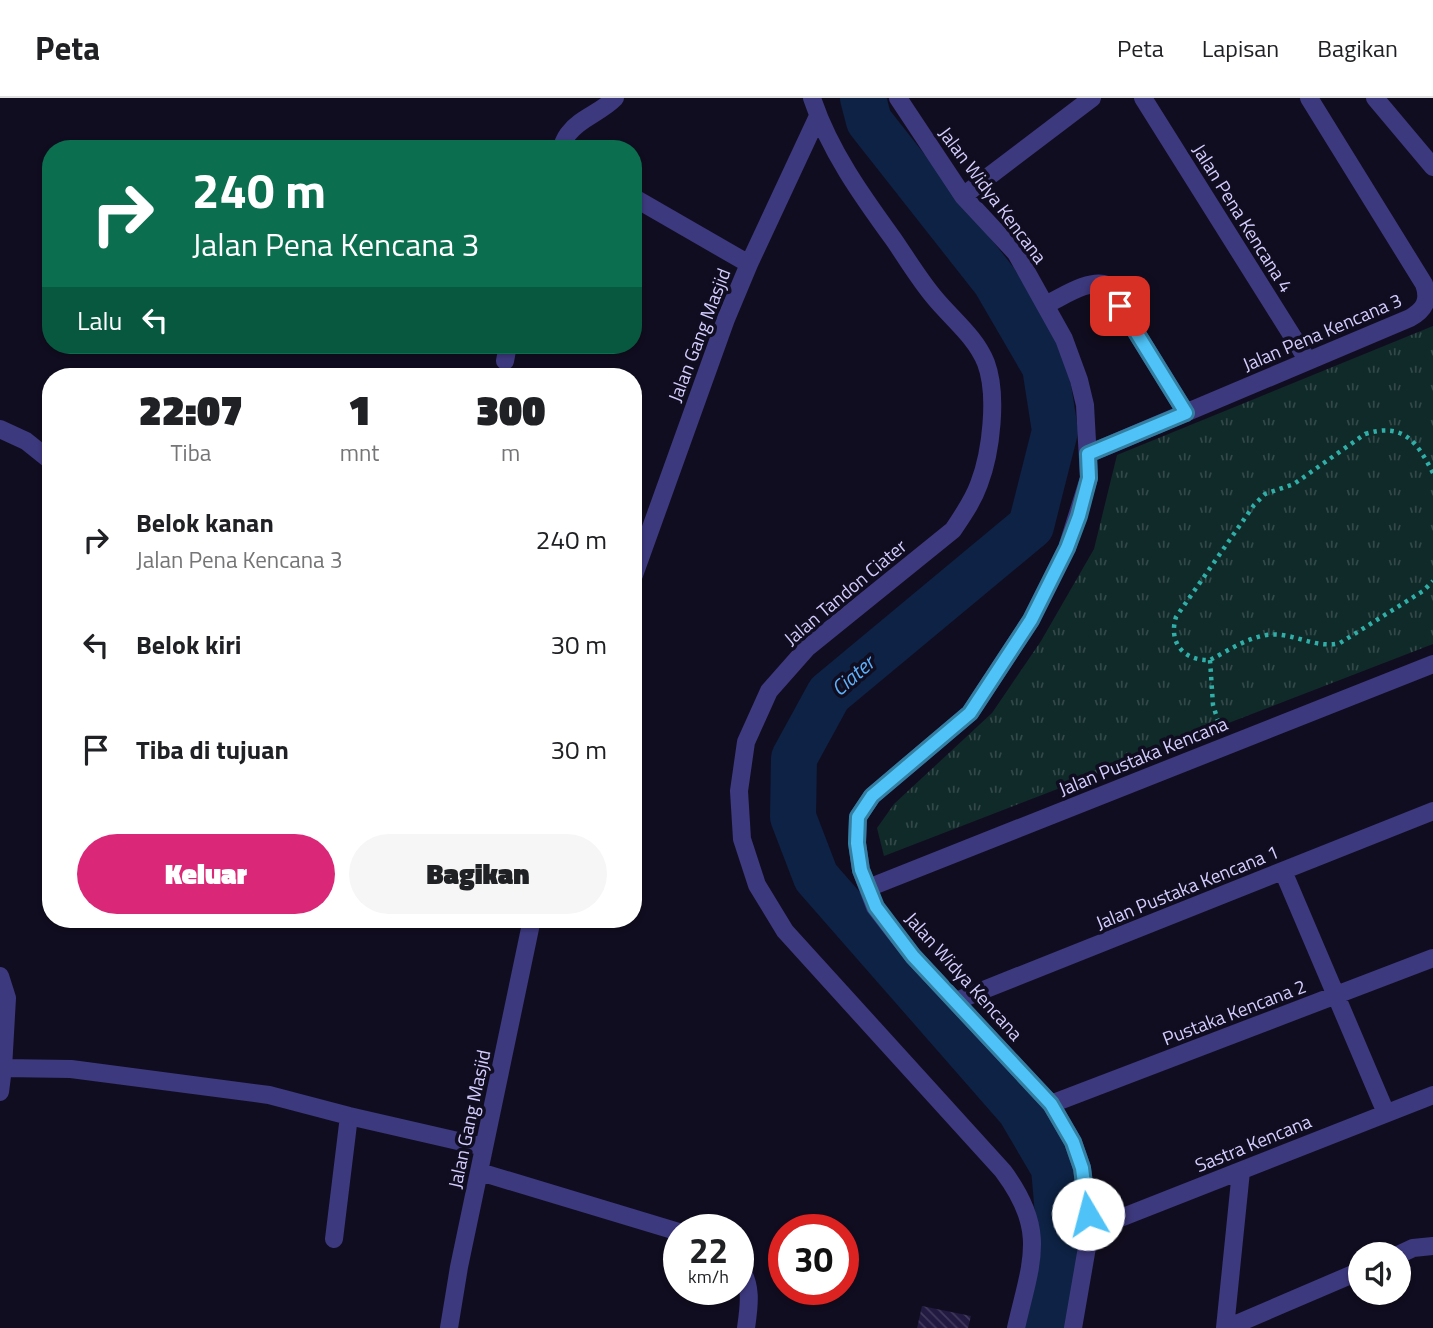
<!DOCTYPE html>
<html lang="id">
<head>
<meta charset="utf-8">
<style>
  body { margin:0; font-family:"Titillium Web",sans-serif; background:#f6f6f6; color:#202124; height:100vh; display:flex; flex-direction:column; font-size:26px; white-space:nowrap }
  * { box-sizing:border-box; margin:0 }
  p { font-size:23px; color:#757577 }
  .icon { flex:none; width:38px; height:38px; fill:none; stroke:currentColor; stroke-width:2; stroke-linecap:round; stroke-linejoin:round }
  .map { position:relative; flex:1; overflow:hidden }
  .panel { position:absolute; left:42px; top:270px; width:600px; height:560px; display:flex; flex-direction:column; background:#fff; border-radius:28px; box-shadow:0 2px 5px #0004 }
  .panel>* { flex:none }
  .banner { position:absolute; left:42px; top:42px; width:600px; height:214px; border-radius:28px; box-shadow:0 2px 5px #0004; background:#0b6e4f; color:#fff; overflow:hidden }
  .tools { position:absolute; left:1348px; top:1144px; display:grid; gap:14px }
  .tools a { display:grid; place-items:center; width:63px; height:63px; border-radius:50%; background:#fff; box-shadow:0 2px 5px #0004; font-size:35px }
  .speed { position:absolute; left:663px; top:1116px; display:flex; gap:14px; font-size:35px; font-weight:700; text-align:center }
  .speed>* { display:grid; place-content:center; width:91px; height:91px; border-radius:50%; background:#fff; box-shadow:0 2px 5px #0004; line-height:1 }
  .speed small { font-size:18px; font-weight:400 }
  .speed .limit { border:10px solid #d22; background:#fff; color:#111 }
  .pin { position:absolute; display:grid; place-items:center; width:60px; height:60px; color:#fff; margin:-30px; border-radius:14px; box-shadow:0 4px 10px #0006 }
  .me { position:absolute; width:77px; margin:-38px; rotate:352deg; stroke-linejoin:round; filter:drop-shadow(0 0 5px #0008) }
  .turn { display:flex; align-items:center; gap:24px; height:147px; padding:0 35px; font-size:32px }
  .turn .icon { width:91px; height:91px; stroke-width:2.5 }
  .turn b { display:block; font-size:49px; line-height:60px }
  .then { display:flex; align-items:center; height:66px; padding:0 35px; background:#0003; gap:14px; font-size:26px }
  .eta { display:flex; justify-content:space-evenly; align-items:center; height:119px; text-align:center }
  .eta b { font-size:42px; font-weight:800; line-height:49px }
  .button { display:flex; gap:14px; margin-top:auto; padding:14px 35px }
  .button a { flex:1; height:80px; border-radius:42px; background:#db2777; color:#fff; font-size:28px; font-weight:800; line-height:80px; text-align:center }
  .button a+a { background:#f6f6f6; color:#202124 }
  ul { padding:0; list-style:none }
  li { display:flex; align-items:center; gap:21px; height:105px; padding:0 35px }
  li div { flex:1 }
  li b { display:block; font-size:26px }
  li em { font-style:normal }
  header { display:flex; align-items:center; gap:42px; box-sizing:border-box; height:98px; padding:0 35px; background:#fff; border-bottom:2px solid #e0e0e0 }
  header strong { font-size:33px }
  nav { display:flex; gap:38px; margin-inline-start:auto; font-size:24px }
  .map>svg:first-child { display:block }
</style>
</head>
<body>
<header>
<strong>Peta</strong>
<nav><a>Peta</a><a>Lapisan</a><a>Bagikan</a></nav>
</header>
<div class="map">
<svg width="1433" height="1230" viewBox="0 0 1433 1230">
  <defs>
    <pattern id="park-tufts" width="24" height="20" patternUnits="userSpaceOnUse" patternTransform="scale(1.75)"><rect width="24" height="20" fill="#102a29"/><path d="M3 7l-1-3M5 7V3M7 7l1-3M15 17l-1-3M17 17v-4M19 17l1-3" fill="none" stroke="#324849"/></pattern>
    <pattern id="building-back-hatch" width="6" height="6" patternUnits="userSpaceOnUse" patternTransform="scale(1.75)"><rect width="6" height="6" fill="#221a40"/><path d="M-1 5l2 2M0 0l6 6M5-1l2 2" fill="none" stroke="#413a5d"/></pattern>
  </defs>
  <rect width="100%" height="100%" fill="#110d20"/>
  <path fill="url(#park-tufts)" d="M1433,228V546L884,758L877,730L894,706L992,615L1041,543L1094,451L1117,357Z"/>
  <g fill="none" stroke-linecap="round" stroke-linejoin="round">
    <path stroke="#0d2244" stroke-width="46" d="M863,0L869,23L995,183L1045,269L1055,333L1031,428L829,596L794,660L793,719L816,779L1020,1012L1054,1070L1060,1139L1041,1230"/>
  </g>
  <path fill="url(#building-back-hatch)" d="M922,1208L971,1218L968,1230H917Z"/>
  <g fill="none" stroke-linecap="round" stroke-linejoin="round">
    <path stroke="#30afa8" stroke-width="4.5" stroke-dasharray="3.5 5" stroke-linecap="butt" d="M1433,375C1417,344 1404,324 1365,336L1294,386L1265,396L1254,407L1176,519C1168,545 1184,563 1210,562C1231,551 1257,533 1282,537C1303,540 1319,550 1340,545L1423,493L1433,483
      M1210,562L1213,607L1220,629"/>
    <path stroke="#3d397e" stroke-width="18" d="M812,0C829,52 862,98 894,142C907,161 919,181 934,199C951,220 976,239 986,265C998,297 991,355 979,386C973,403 963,417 953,432L807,550L769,593L746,644L739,693L742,741L757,787L785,833L1003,1073C1048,1133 1031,1164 1016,1230
      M898,0L963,98L1016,155L1064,241L1079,282L1085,307L1089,380L1067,450L1031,522L970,615L872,698L858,719L857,745L861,772L875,809L913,858L1051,1006L1073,1044L1082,1070L1090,1132L1073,1230
      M1143,0L1308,263
      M1375,0L1433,69
      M561,51C563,46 565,39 569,35C580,20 602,14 615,0
      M963,98L1092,0
      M638,102L749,166
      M1045,207C1061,200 1089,180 1107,187L1186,315
      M505,263L508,247
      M0,331L26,343L51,363
      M1088,356L1410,220C1424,212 1430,203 1424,186L1309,0
      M634,477L726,221L749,166L818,18
      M1283,773L1386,1015
      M868,790L1433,566
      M0,878L7,900L3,970L71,971L269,997L349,1018L484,1049
      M956,903L1433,713
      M0,970H3L0,994
      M1051,1006L1433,860
      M480,1074L679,1134
      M1090,1132L1433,997
      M334,1141L349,1018
      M1398,1157L1413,1150L1433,1148
      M738,1168C753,1185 749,1209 746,1230
      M449,1230L459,1169L532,821
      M1225,1230L1241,1073
      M1227,1230L1360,1173"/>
  </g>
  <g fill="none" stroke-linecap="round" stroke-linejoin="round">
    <defs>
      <path id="route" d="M1088,1116L1082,1070L1073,1044L1051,1006L913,858L876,809L861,772L857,745L858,719L872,698L970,615L1031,522L1067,450L1079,418L1089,380L1088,356L1186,315L1120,208"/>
    </defs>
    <use href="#route" stroke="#337fa1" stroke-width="18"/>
    <use href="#route" stroke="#4fc3f7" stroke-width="12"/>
  </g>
  <g text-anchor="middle" stroke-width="7" stroke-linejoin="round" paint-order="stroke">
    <g font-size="19" fill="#d3cdfe" stroke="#110d20">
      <text transform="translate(993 97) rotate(53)" y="7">Jalan Widya Kencana</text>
      <text transform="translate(1243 120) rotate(58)" y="7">Jalan Pena Kencana 4</text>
      <text transform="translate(1322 234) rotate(-23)" y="7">Jalan Pena Kencana 3</text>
      <text transform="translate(699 237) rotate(-69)" y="7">Jalan Gang Masjid</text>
      <text transform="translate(845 494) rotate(-40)" y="7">Jalan Tandon Ciater</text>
      <text transform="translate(1143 658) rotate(-22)" y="7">Jalan Pustaka Kencana</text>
      <text transform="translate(1187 789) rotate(-22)" y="7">Jalan Pustaka Kencana 1</text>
      <text transform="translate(964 878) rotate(48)" y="7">Jalan Widya Kencana</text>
      <text transform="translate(1234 914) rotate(-21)" y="7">Pustaka Kencana 2</text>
      <text transform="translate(469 1021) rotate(-78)" y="7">Jalan Gang Masjid</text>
      <text transform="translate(1253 1045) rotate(-22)" y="7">Sastra Kencana</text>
    </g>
    <g font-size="21" font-style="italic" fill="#5eb1fb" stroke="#110d20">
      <text transform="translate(853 578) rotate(-41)" y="7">Ciater</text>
    </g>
  </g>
</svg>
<div class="tools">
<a><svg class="icon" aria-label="sound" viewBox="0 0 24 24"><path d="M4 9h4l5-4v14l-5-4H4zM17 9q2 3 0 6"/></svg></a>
</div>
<div class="speed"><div>22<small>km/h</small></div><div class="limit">30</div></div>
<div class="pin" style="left:1120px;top:208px;background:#d93025"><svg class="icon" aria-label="arrive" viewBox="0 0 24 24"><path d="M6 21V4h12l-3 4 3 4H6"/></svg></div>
<svg class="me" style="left:1088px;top:1116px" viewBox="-20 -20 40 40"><circle r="19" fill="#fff"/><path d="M0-13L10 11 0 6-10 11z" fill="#4fc3f7"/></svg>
<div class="banner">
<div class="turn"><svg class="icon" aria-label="right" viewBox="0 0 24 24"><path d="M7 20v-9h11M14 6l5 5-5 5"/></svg><div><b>240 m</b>Jalan Pena Kencana 3</div></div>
<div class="then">Lalu<svg class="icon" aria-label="left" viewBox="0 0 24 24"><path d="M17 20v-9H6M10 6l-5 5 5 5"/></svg></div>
</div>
<section class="panel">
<div class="eta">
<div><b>22:07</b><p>Tiba</p></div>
<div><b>1</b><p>mnt</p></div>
<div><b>300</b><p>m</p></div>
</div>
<ul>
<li><svg class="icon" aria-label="right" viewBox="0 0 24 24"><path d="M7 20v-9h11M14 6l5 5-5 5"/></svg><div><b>Belok kanan</b><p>Jalan Pena Kencana 3</p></div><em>240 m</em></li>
<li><svg class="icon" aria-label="left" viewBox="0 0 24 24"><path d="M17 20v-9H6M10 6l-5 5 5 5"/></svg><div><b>Belok kiri</b></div><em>30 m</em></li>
<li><svg class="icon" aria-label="arrive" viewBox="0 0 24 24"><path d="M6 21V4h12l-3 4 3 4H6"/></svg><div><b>Tiba di tujuan</b></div><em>30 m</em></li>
</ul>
<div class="button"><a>Keluar</a><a>Bagikan</a></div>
</section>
</div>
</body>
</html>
